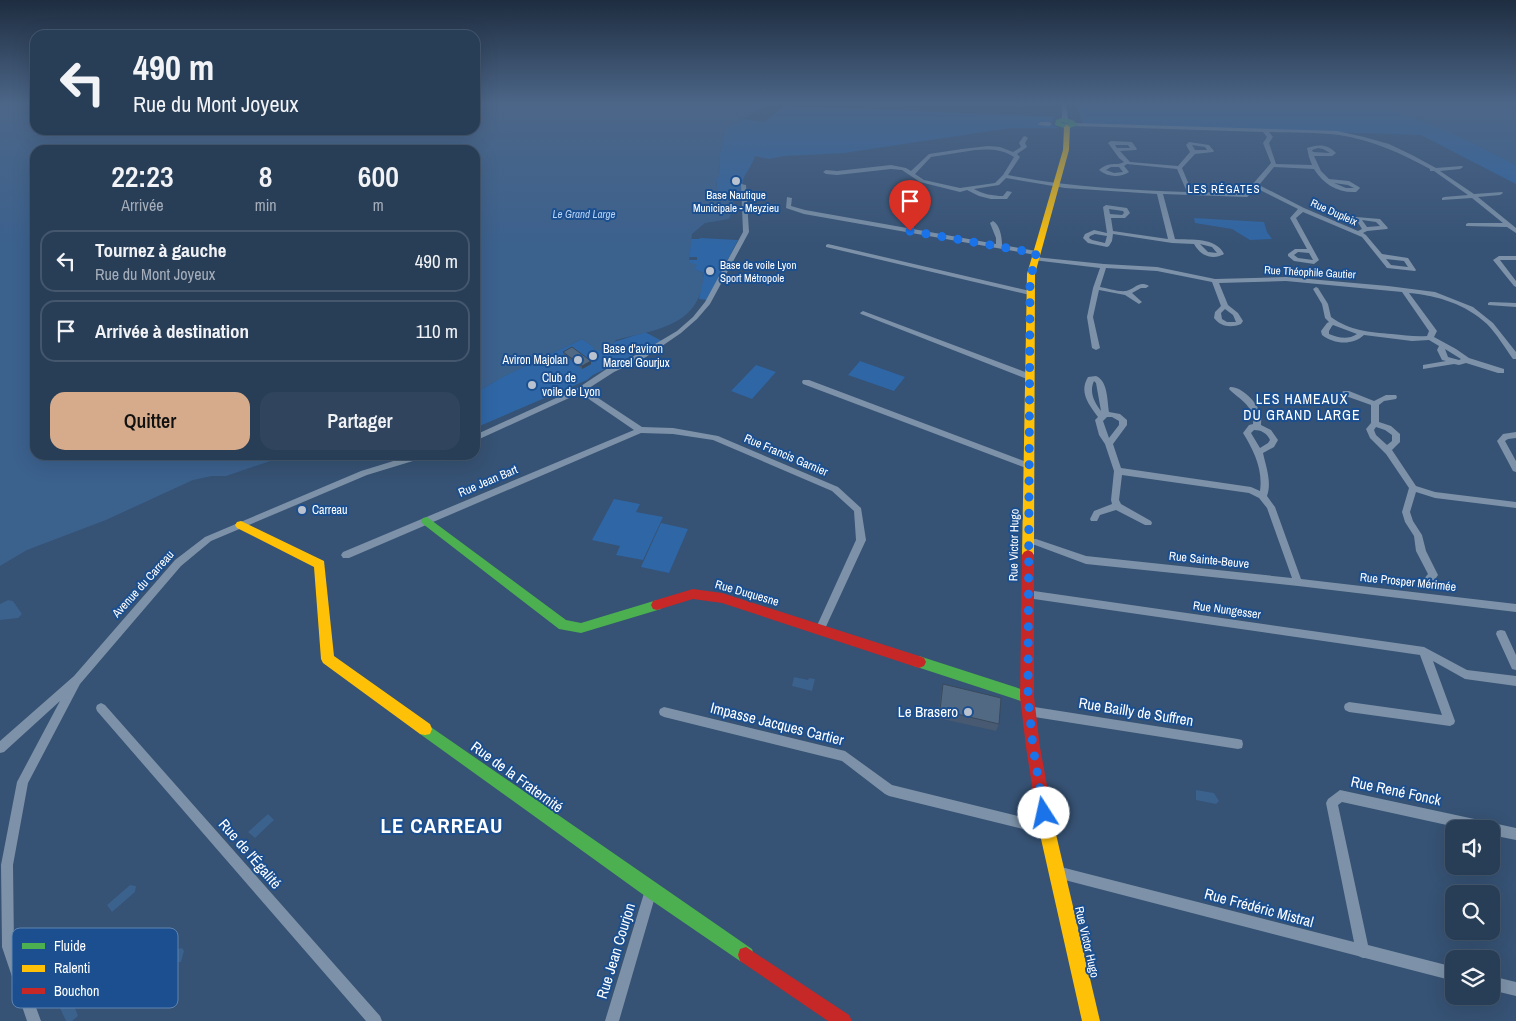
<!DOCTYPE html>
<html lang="fr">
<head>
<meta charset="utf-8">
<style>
  body { margin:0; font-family:"Archivo Narrow",sans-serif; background:#30455d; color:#f1f3f6; height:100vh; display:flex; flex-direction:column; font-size:19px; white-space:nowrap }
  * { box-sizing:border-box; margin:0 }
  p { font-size:16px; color:#a5aeba }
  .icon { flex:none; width:28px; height:28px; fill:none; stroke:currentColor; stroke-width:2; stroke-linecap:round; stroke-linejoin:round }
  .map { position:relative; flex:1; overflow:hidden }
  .panel { position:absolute; left:30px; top:145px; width:450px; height:315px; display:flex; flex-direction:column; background:#283e57; border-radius:15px; box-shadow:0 5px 20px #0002,0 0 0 1px #44576d }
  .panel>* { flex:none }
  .top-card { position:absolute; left:30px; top:30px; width:450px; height:105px; border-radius:15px; box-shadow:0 5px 20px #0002,0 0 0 1px #44576d; background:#283e57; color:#f1f3f6; overflow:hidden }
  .controls { position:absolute; left:1445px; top:820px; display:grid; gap:10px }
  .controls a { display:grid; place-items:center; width:55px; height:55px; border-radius:10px; background:#283e57; box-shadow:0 5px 20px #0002,0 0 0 1px #44576d; font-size:25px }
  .pin { position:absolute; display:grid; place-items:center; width:42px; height:42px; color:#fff; margin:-51px -21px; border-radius:50% 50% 50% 0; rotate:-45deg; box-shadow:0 0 5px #0007 }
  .pin .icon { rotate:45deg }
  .me { position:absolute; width:55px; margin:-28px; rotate:350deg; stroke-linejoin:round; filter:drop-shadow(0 0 4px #0008) }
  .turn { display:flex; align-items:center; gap:18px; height:105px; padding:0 20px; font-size:22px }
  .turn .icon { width:65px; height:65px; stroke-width:2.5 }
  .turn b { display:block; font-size:35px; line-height:42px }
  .eta { display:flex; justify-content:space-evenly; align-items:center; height:85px; text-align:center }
  .eta b { font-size:30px; font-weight:600; line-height:35px }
  .cta { display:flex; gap:10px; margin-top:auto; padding:10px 20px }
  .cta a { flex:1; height:58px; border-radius:15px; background:#d6ab8b; color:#111; font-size:20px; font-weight:600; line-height:58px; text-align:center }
  .cta a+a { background:#30455d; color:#f1f3f6 }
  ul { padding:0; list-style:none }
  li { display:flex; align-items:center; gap:15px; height:62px; margin:0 10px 8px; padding:0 10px; border:2px solid #44576d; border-radius:15px }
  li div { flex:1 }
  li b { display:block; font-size:19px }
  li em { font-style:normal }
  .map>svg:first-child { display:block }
</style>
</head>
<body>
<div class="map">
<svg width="1516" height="1021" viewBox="0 0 1516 1021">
  <rect width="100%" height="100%" fill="#365274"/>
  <path fill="#2f66a5" d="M1076,103H1376L1459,136L1516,165V184L1421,135L1083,124Z
    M785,106L1056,117L1053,118L1051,124L1058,128H1010L844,153L784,156L769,159L755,156C747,178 740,172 743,199L727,201L718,197L716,179L719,176L720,153L726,129L743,119L764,122Z
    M1194,218L1264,222L1267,232L1272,239L1250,240L1232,229L1195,223Z
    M700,238L738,240L707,300L699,299L704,273L693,269L696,265L689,263V260H697V257H689L690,239H699Z
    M645,332L662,341L593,375L587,380L475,428V393L504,376L582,339L593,346L608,344Z
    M860,361L905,377L894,391L848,375Z
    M756,365L776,372L752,399L731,391Z
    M614,499L640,504L636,512L663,517L643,560L616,555L620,546L592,540Z
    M661,523L688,529L669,573L641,567Z"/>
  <path fill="#3b618d" d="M0,103H35V130H475V103H770L726,129L720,153L719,176L716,179L718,197L727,201H733L734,206L729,219L705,223L692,234L689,262L697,265L694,269L704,273C703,281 702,292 698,299C684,329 644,332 616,340L613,344H608L603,350L595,351L592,346L582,339L505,376L475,393V150H35V455H288L226,476H212L193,480L106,520L27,550L0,566Z
    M1376,103H1504L1516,110V165L1458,136Z
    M8,600L13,601L22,614L18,618L0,620V604Z
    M794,677L808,680L809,678L815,679L812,691L792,686Z
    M1196,790L1214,793L1219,801L1216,804L1196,800Z
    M268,814L274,820L255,838L248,832Z
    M130,885L136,886L135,892L112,912L107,905Z
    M182,948L184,951L181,962L155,966L159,952Z
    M72,1000L78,1016L72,1021H66L60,1008Z"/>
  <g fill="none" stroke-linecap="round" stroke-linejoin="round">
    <path fill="#7d92a8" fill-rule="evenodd" d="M1062,103H1066L1068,120L1065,122L1062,120Z
      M1041,122H1049L1052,124L1049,126L1039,125L1038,124Z
      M1075,123L1337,131L1364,137L1389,144L1412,155L1436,168L1462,166L1463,167L1460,169L1440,171L1474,194L1502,192L1503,193L1500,195L1478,197L1516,228V233L1507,227L1466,226V224L1468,223H1503L1472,198L1442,200V198L1444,197L1468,195L1434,171H1430V169C1401,153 1372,140 1339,135C1316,132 1292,133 1269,132L1273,137L1269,143L1276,164L1312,165L1309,157L1307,148C1318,144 1328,144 1336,153L1332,156H1314L1321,171L1329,179L1349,181L1359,187L1360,188L1356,192C1338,193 1323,184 1314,169L1274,167L1259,185L1304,208L1358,231L1362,229L1355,218L1356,217L1380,219L1388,228L1387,229L1367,231L1363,233L1366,235L1382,254L1408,258L1416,270L1415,271L1387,268L1362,237L1303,212L1296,218L1319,260L1314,264L1294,261L1288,256V254L1295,249H1307L1290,218L1298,209L1256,188L1247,197L1163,194L1175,239C1191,240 1216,237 1224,254C1212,261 1200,255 1194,244L1172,243L1113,234L1112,241L1109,246L1107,247L1088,243L1083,238L1085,234L1094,230L1107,233L1103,207L1106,205L1127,208L1130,213L1125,218H1111L1113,231L1168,239L1157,194L1065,188L1006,178L999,185L974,189C983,194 993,196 1003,196L1007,191L1012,192L1007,199H991L979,196L967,190L960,192L920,182L902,170L891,169L837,175L826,174L823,172L826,170L837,171L891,165L906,168L911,171L929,154L962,149L988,146L1000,147L1013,152L1021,147L1019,143L1023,137L1025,136L1028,138L1025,143L1027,147L1017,154L1020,157L1008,175C1067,187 1127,190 1187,192L1177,169L1127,164L1124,166L1129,172C1120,178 1107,177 1099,170C1111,160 1115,167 1124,162L1119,158L1108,143L1111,141L1132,142L1137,149L1136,150L1120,151L1130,162L1178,166L1190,152L1186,145L1189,142L1209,145L1214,151L1213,152L1195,154L1182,168L1192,192L1245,193L1271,163L1263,143L1267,137L1263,132L1073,126V124ZM1115,145H1128L1130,148H1117ZM1192,145L1205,147L1207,150H1195ZM1318,148L1323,149L1330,153L1313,152L1312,150ZM975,150C989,149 1002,149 1014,157L1003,175L995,183L960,188L924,180L915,174L931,157ZM1111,167H1119L1123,172L1114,173L1106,170ZM1334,183L1348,185L1354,188H1346ZM1109,209L1123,211L1124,213L1122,215L1110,214ZM1362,220L1376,222L1380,226L1367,227ZM1095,234L1107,236L1105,243L1092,240L1089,238L1090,236ZM1200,244L1212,247L1217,253L1208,252ZM1298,252L1309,253L1313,260L1298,258L1294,255ZM1386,259L1404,261L1408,267L1391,265Z
      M741,184L746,185L749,232L710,304L697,319L681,333L646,357L614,372L586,390L642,427L673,428L718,436L838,487L861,508L866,540L823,633L820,634L817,633L815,630L856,540L854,511L832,491L713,440L673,434L641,433L349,558H343L341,555L343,552L634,430L580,393L475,441V435L578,388L608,368L640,353L677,331L693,317L705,302L743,232Z
      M787,197L792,198L791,206L805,210L907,228L903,209L906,207L909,209L914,226L913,229L996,244V238L990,223L993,221C1000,225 1002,237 1002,245L1036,251L1039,253L1036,255L804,214L786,208Z
      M828,244L1030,291L1033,293L1030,295L826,247V245Z
      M1499,256H1516V260H1500L1516,281V287L1514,286L1493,260Z
      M1035,257L1104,264L1157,267L1215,279L1286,277L1388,286L1435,292L1473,307L1493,323L1516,352V359H1513C1505,348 1497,334 1487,324C1465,304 1439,296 1409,293L1437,331L1434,337L1456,349L1469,358L1504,369V373H1498L1466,363L1459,365L1454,364L1423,369V365L1446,361L1442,360L1437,350L1439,346L1429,340L1412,341L1364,335C1352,346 1334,344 1322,335L1321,331L1327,323L1329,322L1325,318L1322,304L1313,289L1316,287L1318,288L1328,304L1331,317C1350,331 1369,332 1392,334C1404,335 1415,337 1427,336L1429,331L1402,292L1286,281L1219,283L1228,305L1238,313L1243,321L1241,324C1231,328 1221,327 1214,318L1215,312L1221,306L1212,282L1157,271L1106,268L1100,287C1107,288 1118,292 1126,291C1135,289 1139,280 1149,286L1146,288H1141L1132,293L1142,302L1139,304L1125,295L1099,290L1093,317L1100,348L1096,350L1092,348L1087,317L1093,288L1100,268L1033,260L1032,259ZM1225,309L1233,315L1236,322H1227L1222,319L1221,313ZM1333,325L1357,334C1348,340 1339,338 1329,334V331L1332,326ZM1445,349L1461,359L1459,360L1448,357Z
      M1490,302L1516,303V307L1488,305V303Z
      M863,311L1033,375L1034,377L1033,379H1027L861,314L860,313Z
      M1096,376C1108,381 1107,400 1109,412L1120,414L1127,420V425L1113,444L1121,468L1251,487L1260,491C1263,469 1254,451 1243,433L1249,425L1253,424C1255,406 1240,400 1229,389L1230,387C1241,386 1257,402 1260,413C1262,417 1261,421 1261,425L1271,430L1278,440L1274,447L1263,453C1266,467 1272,482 1267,496L1275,507L1301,579L1516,604V612L1298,586L1086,564L1035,545L1025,543L1023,541L1025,539H1036L1086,556L1292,578L1267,508L1259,498L1249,493L1122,475L1119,500L1121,504L1151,521L1152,523L1151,525H1145L1116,510L1100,515L1097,521H1091L1090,519L1094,511L1112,504L1111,500L1114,471L1105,444L1099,435L1095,420L1098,417C1088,404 1079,392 1088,377ZM1094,381L1096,383L1101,411C1094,402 1089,392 1094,381ZM1107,417H1112L1119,421V425L1109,438L1103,421ZM1254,430C1261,430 1267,433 1270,440L1268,443L1260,448L1251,433Z
      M803,380H809L1032,464L1033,466L1029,469L1026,468L803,384L802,382Z
      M1343,391H1349L1374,401L1386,395H1396L1397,397L1396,399L1384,401L1379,405V422L1391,426L1400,434V442L1392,450L1416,486L1435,492L1516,502V508L1435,498L1416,492L1410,512L1413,521L1422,535L1426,551L1438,575C1435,580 1431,585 1425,583L1423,580L1428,574L1416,551L1414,536L1405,522L1402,512L1409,488L1386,454L1370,438L1366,429L1371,423V405L1343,395L1342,393ZM1376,427L1385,430L1392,435V441L1387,445L1376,435L1374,430Z
      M1516,432V438L1508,439L1505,441L1516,461V472L1513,471L1497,441L1503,434Z
      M413,455H427L426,457L367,475L211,541L181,566L80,684L28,783L13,865L14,947L41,1021H27L2,947L1,865L17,782L60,701L4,752L0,753V741L74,676L175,560L205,537L361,471Z
      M1027,590L1424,647L1467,670L1516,676V686L1465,679L1433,661L1455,721L1454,724L1450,726L1349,712L1345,710L1344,707L1345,704L1349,702L1442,715L1420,655L1027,598L1024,597L1022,594L1024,591Z
      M1501,630L1505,631L1516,655V670L1512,669L1496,634L1497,631Z
      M101,703L105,705L380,1016L382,1021H366L97,711L96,708L97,705Z
      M1028,706L1238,739L1242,740L1243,744L1242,748L1238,749L1028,716L1024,714L1023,711L1024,708Z
      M664,707L845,751L892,785L1047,823L1051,825L1053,829L1051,833L1047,835L889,796L885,794L842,761L664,717L660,715L659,712L660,709Z
      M1340,790L1516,828V840L1491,835V829H1465L1342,802L1338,805L1368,945L1454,967V981L1365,958H1363L1358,956L1057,878L1053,876L1051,872L1053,868L1057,866L1354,942L1326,803L1328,799Z
      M651,884L655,886L657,890L619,1021H605L645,890L647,886Z
      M1491,976L1516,982V996L1491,990Z"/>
    <path fill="#4caf50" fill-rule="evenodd" d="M1062,118L1073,120L1078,125L1067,129L1055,125L1056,120ZM1062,122L1070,124L1061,123Z
      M427,517L566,620L581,623L657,600L661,601L663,605L661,609L581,633L559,629L423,524L421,521L423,518Z
      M919,656L1027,691L1032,693L1034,697L1032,701L1027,703L914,666L912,662L914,658Z
      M425,723L752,949L754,955L752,961L746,963L740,961L645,896L420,734L418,729L420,724Z"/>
    <path fill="#ffc107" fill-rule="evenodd" d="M1067,125L1070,127L1069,150L1035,274L1034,555L1032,558H1024L1022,555L1027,274L1063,150L1064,127Z
      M241,521L324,561L334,656L430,724L432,729L430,734L425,735L420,734L323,663L321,659L314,567L237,528L235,525L237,522Z
      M1047,822L1052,825L1055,830L1100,1021H1082L1039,830L1042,825Z"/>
    <path fill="#c62828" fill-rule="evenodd" d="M1028,550L1032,552L1034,555V697L1040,747L1055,830L1052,835L1047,838L1042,835L1039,830L1026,747L1020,697L1022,555L1024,552Z
      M693,589L722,593L919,656L924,658L926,662L924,666L919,668L722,603L693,599L657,610L653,609L651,605L653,601Z
      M746,947L849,1015L852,1021H828L740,961L738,955L740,949Z"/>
  </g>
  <path fill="#475a72" d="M563,352L591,364L582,369L564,355Z
    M943,684L999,724L996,731L938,718L941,692Z"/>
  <path fill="#394a5c" d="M591,361V364L582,369V366Z"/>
  <path fill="#526984" stroke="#394a5c" d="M572,347L591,361L582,366L563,352Z
    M943,684L1001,698L999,724L940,710Z"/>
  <linearGradient id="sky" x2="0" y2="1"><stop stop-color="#1e2d40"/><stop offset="0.42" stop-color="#4c6688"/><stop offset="1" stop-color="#4c6688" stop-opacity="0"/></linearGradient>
  <rect width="1516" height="246" fill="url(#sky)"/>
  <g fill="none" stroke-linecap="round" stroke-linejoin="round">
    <path stroke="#1a73e8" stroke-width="9" stroke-dasharray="0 16.2" d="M910,231L1036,253L1030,282L1028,697L1033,747L1044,813"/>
  </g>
  <g fill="#b9c2ce" stroke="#1b4f8f" stroke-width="2">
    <circle cx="736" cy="181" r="5"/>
    <circle cx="710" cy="271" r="5"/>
    <circle cx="593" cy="356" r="5"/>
    <circle cx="578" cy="360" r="5"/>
    <circle cx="532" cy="385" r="5"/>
    <circle cx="302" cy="510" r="5"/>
    <circle cx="968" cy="712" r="5"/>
  </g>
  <g text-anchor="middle" stroke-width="4" stroke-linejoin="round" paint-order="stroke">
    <g font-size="11" letter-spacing="1" fill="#fff" stroke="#1b4f8f">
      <text x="1224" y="193">LES RÉGATES</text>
    </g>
    <g font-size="11" fill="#fff" stroke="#1b4f8f">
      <text x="736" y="199">Base Nautique<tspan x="736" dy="13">Municipale - Meyzieu</tspan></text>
      <text x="720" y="269" text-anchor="start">Base de voile Lyon<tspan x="720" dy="13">Sport Métropole</tspan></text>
    </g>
    <g font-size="11" fill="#fff" stroke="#1b4f8f">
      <text transform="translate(1334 212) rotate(24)" y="4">Rue Dupleix</text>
      <text transform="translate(1310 272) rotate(3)" y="4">Rue Théophile Gautier</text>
    </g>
    <g font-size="11" font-style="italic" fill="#b5d3f5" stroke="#1b4f8f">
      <text x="584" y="218">Le Grand Large</text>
    </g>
    <g font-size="12" fill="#fff" stroke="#1b4f8f" text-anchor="start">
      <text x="603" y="353">Base d'aviron<tspan x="603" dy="14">Marcel Gourjux</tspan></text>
      <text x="568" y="364" text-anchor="end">Aviron Majolan</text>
      <text x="542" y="382">Club de<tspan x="542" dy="14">voile de Lyon</tspan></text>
      <text x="312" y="514">Carreau</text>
    </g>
    <g font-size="12" fill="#fff" stroke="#1b4f8f">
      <text transform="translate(786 455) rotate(23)" y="4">Rue Francis Garnier</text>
      <text transform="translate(488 481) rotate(-23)" y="4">Rue Jean Bart</text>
      <text transform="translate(1014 545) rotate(-89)" y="4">Rue Victor Hugo</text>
      <text transform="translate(1209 560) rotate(6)" y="4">Rue Sainte-Beuve</text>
      <text transform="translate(1408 582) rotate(6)" y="4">Rue Prosper Mérimée</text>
      <text transform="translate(143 584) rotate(-48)" y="4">Avenue du Carreau</text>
      <text transform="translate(747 593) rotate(16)" y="4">Rue Duquesne</text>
      <text transform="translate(1227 610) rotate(8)" y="4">Rue Nungesser</text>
      <text transform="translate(1087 942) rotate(77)" y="4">Rue Victor Hugo</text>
    </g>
    <g font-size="14" letter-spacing="1" fill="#fff" stroke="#1b4f8f">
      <text x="1302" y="404">LES HAMEAUX<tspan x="1302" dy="16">DU GRAND LARGE</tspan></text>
    </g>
    <g font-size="15" fill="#fff" stroke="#1b4f8f" text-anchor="end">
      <text x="958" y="717">Le Brasero</text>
    </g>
    <g font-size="15" fill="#fff" stroke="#1b4f8f">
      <text transform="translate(1136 712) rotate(9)" y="5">Rue Bailly de Suffren</text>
      <text transform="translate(777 724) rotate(14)" y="5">Impasse Jacques Cartier</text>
      <text transform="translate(517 777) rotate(36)" y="5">Rue de la Fraternité</text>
      <text transform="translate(1396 791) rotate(12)" y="5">Rue René Fonck</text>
      <text transform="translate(250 854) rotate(49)" y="5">Rue de l'Égalité</text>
      <text transform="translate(1259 908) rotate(15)" y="5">Rue Frédéric Mistral</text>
      <text transform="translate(616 951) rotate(-73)" y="5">Rue Jean Courjon</text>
    </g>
    <g font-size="21" font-weight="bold" letter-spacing="1" fill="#fff" stroke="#1b4f8f">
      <text x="442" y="833">LE CARREAU</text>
    </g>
  </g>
  <rect x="12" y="928" width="166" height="80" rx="8" fill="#1b4f8f" stroke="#5f84b1" stroke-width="1"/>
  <rect x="22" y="943" width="23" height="6" fill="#4caf50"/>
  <rect x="22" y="965" width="23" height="7" fill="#ffc107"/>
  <rect x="22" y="988" width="23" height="6" fill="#c62828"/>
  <g font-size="14" fill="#fff">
    <text x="54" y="951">Fluide</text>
    <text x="54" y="973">Ralenti</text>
    <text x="54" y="996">Bouchon</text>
  </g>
</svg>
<div class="controls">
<a><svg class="icon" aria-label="sound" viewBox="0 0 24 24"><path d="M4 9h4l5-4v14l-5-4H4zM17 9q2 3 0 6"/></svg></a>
<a><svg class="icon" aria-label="search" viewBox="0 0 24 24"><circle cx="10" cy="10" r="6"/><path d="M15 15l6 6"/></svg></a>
<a><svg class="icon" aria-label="layers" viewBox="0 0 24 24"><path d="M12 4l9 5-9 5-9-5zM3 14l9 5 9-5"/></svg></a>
</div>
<div class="pin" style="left:910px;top:231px;background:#d93025"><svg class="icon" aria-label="arrive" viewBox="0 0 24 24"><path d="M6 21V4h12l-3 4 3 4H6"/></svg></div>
<svg class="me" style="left:1044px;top:813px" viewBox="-20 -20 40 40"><circle r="19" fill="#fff"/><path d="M0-13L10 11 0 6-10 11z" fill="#1a73e8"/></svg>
<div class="top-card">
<div class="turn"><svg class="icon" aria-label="left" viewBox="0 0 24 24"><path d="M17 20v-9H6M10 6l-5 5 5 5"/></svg><div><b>490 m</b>Rue du Mont Joyeux</div></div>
</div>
<section class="panel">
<div class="eta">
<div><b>22:23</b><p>Arrivée</p></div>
<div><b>8</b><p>min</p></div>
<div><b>600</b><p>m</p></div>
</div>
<ul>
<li><svg class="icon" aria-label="left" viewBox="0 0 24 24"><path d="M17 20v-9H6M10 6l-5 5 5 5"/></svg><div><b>Tournez à gauche</b><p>Rue du Mont Joyeux</p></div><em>490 m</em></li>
<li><svg class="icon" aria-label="arrive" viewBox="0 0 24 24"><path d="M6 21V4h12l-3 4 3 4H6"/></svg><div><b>Arrivée à destination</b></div><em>110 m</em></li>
</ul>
<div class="cta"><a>Quitter</a><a>Partager</a></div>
</section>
</div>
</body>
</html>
